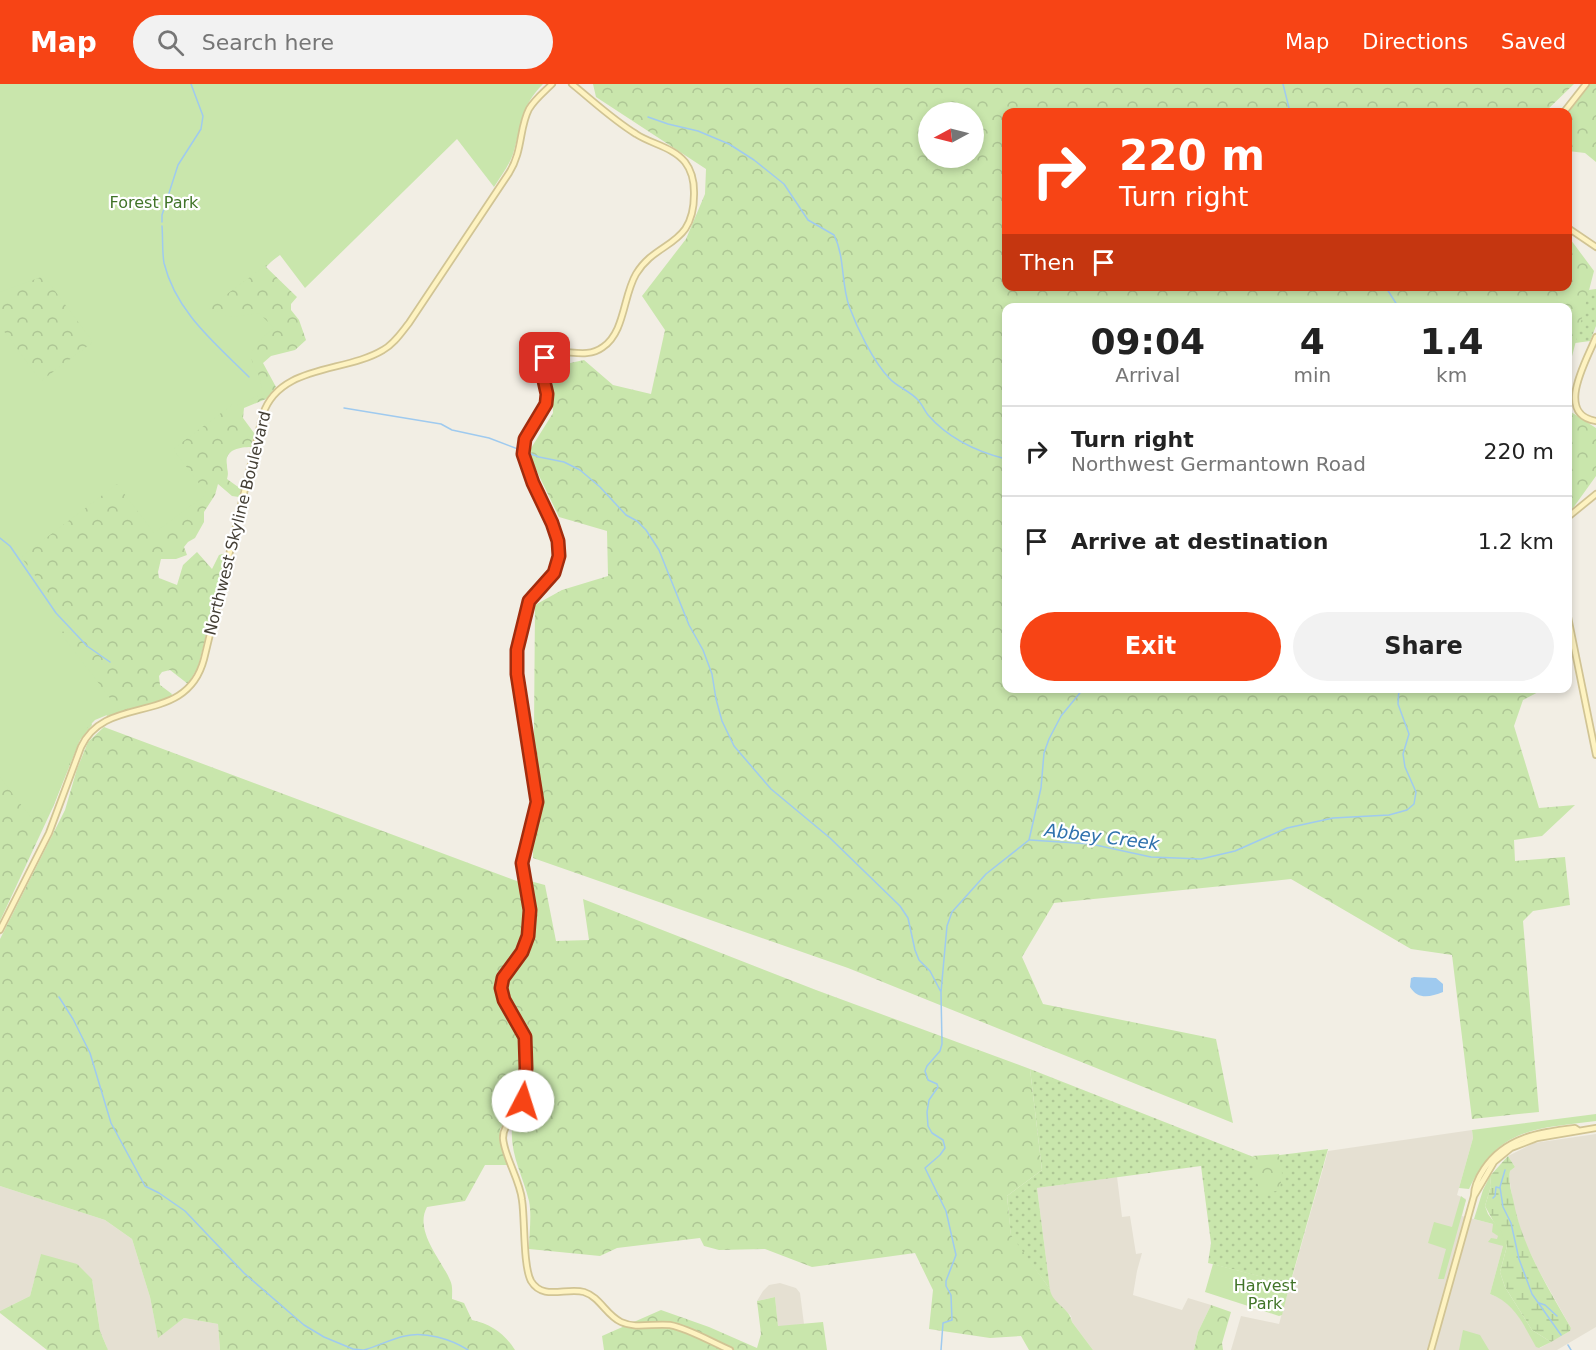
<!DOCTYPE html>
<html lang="en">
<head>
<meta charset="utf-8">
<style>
  body { margin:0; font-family:"DejaVu Sans",sans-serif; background:#f2f2f2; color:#222; height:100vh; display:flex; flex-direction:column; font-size:22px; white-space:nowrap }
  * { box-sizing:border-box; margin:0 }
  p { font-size:20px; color:#767676 }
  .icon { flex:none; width:33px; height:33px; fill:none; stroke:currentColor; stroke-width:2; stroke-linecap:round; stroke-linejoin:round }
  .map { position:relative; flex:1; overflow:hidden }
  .drawer { position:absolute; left:1002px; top:219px; width:570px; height:390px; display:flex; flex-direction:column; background:#fff; border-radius:12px; box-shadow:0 3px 9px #0003 }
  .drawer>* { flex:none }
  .banner { position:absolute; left:1002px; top:24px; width:570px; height:183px; border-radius:12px; box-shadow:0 3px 9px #0003; background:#f74415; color:#fff; overflow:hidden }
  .needle { width:39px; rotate:263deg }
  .buttons { position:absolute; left:918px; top:18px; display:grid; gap:12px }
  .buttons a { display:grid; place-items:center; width:66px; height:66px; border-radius:50%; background:#fff; box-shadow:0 3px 9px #0003; font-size:30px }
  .pin { position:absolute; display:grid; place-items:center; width:51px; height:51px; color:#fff; margin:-26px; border-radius:12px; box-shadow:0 3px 9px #0006 }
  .me { position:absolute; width:66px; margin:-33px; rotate:5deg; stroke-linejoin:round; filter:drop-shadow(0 0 4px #0008) }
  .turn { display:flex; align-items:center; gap:21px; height:126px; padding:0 18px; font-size:27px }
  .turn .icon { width:78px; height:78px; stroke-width:2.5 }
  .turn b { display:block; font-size:42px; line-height:51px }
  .then { display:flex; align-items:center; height:57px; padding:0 18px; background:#0003; gap:12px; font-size:22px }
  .eta { display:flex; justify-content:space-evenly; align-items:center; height:102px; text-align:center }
  .eta b { font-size:36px; font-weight:700; line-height:42px }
  .action { display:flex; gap:12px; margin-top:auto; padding:12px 18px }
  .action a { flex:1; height:69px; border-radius:36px; background:#f74415; color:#fff; font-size:24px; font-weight:700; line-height:69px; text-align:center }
  .action a+a { background:#f2f2f2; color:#222 }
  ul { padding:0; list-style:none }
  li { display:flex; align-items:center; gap:18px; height:90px; padding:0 18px; border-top:2px solid #e0e0e0 }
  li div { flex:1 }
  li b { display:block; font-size:22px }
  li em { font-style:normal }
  header { display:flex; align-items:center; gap:36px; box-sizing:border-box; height:84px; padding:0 30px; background:#f74415; color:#fff }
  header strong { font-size:28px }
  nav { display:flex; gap:33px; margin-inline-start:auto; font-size:21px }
  .search { width:420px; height:54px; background:#f2f2f2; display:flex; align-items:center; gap:15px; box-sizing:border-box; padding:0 21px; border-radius:33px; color:#767676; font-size:22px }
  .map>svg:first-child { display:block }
</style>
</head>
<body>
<header>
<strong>Map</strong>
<div class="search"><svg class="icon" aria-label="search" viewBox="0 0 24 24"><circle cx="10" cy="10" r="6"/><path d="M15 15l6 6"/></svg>Search here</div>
<nav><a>Map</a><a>Directions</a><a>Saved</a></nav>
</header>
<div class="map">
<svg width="1596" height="1266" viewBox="0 0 1596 1266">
  <defs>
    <pattern id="grass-dots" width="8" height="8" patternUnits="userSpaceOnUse" patternTransform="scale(1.5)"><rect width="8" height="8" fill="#c9e6ac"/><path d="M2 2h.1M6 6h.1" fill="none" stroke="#aec695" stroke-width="1.8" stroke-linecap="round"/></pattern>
    <pattern id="forest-crowns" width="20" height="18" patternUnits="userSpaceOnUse" patternTransform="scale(1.5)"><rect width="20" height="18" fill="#c9e6ac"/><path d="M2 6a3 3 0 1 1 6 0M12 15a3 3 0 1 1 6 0" fill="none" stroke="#aec695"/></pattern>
    <pattern id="wetland-marsh" width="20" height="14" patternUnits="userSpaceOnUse" patternTransform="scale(1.5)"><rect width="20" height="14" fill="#c9e6ac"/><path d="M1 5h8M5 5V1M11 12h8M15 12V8" fill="none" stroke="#aec695"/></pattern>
  </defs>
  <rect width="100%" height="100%" fill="#f2eee4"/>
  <path fill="#e5e0d2" d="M1472,1046L1473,1054L1457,1111L1466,1115L1462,1132L1493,1140L1498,1152V1155H1489L1503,1162L1490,1210L1502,1215L1514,1226L1540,1264L1570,1247L1571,1244L1539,1187L1524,1156L1514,1124L1509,1093L1510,1087L1515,1083L1508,1072L1534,1059L1596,1050V1243L1557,1266H1231L1241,1232L1279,1240L1328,1067Z
    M1117,1093L1122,1133L1130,1132L1136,1170L1142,1169L1137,1187L1133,1211L1182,1226L1188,1214L1211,1221L1198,1248L1194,1266H1093L1072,1238L1071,1232L1051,1213L1037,1104Z
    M0,1102L105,1136L132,1155L150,1213L158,1253L184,1234L218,1240L220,1266H108L100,1247L92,1195L41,1171L30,1212L0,1227Z
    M780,1199L796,1204L800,1209L804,1240L778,1243L775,1213L757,1217L763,1207L769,1201Z"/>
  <path fill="url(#grass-dots)" d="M1596,205V242L1590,257L1568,260V224H1458Z
    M1030,985L1256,1074L1328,1065L1290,1200L1208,1179L1211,1159L1201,1082L1037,1104L1050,1205L1011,1153L1007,1112L1042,1086Z"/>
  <path fill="url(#forest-crowns)" fill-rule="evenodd" d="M0,0H445L266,183L297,213L291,220V226L299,236L306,256L295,266L271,272L263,279L276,303L266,315L244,324L243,334L254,349L251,363C239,363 224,366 227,381C227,387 229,388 227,395L241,405L239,413L232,412L218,400L215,411L204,428V438L195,454L188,458L184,463L187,471L176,475H161L158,488L159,494L177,501L183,481L197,468L212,485L219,471L222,470L226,472L198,583L188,600L170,586L162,588L159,592L160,601L172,610L171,612L156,618L107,632L102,623L0,585Z
    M593,0H1574L1545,28H1006V202H1568V152L1594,187L1568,288V224H1006V604L1544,605L1523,616L1514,642L1539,724L1575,721L1542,752L1514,756L1515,777L1565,773L1570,821L1533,827L1523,837L1539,1028L1472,1035L1452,871L1411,865L1291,795L1054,819L1022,873L1043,920L1216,955L1233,1039L848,884L533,774L535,521L562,506L608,492L607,447L559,433L528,369L553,329L552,283L584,276L613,301L651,310L665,246L642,212L686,155L705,110L706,85L596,13ZM928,28H974V74H928Z
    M1590,0H1596V78L1585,69L1568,67V29Z
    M1568,326L1596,344V392L1568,431Z
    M0,603L90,635L92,641L80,656L53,723L0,837Z
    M104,643L522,799L524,854L498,892L495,906L523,959L522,1005L517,1020L500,1045L502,1061L509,1081H485L465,1117L427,1123C414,1147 441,1175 450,1196C453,1202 452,1209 452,1215L464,1219L472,1236C491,1240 505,1250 515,1266H220L218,1240L184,1234L158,1254L150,1213L132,1155L105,1136L0,1102V855L65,726L77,685L88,658Z
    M530,797L545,801L556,857L589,856L583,815L816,906L1030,985L1042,1086L1007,1112L1011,1151L1050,1205C1052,1220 1070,1224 1072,1238L1093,1266H1029L1021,1252L990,1254L929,1245L933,1206L915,1169L812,1183L765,1165L719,1166L704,1162L700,1154L617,1164L600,1172L529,1165C529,1150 532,1132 529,1117C523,1092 510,1071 512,1044L524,1034C527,1009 535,980 530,955C526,938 504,916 506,901C507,888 518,880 524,870C537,848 534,821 530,797Z
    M1279,1070L1282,1089L1280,1106L1260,1111L1252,1076L1256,1074L1252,1072Z
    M41,1170L77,1180L92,1195L100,1247L108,1266H47L0,1229V1227L30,1212Z
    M775,1213L778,1242L823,1238L827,1266H604L602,1252L661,1226L709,1243L757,1264L761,1250L757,1217Z
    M1211,1221L1231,1228L1222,1259L1223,1266H1194L1198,1248Z"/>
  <path fill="url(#wetland-marsh)" d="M1508,1072L1515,1083L1510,1087C1508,1096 1511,1106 1513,1115C1522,1163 1547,1202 1571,1244L1570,1247L1551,1258L1532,1246L1505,1203L1500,1188L1507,1162L1485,1122L1491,1102L1490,1092Z"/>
  <path fill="#c9e6ac" d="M0,0H543C520,23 522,41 513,70C509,82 500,93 494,103L457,55L305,204L280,171L208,224L230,233L259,229L274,244C231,279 262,273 262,310L235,322L233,320L173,365L207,410L154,449L117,400L21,473L79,550L59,547L119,626L95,636L85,646L78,657L53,723L32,735L0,693V242L41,297L93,258L44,192L0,208Z
    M1596,1030V1037C1535,1045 1498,1043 1469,1105L1459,1104L1473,1054L1472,1046Z
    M1490,1092L1491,1102L1485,1122L1488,1130L1501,1147L1507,1162L1500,1188L1505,1203L1532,1246L1551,1258L1539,1264L1536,1263C1524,1242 1515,1219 1490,1210L1503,1162L1488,1158L1491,1154L1497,1155L1498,1152L1492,1148L1493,1140L1474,1135L1483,1106Z
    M1461,1112L1466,1116L1444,1195H1438L1446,1165L1428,1159L1434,1138L1452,1143Z
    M1213,1180L1290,1200L1282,1231L1279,1232L1205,1208Z
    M1463,1246L1480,1251L1489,1266H1459Z"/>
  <path fill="#9fcaef" d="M1414,893L1436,894L1443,900V908C1430,913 1418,916 1410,903L1411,894Z"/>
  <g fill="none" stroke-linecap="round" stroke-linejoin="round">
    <path stroke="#9fcaef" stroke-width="1.5" d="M1283,0L1290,28
      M648,33L668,40L698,47L729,60L754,76L784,100L808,136L834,151C845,173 841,199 849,222C857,244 873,277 889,294C897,303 910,307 918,316C922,320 924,326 928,331C948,354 978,368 1006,375
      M162,138V131L178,81L201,45L203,32L191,0
      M162,142C163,154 162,168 164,179C176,228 215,259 249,293
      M1385,202L1399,224
      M344,324L441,340L452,346L489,354L539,373L564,378L580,386L600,403L626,431L637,437L646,446L659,466L689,541L703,566L712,590L716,615L722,637L734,662L771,705L830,754L900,822L908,834L915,866L919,876L930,887L941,908
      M0,454L10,462L56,529L87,562L110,578
      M1030,756L1091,760L1151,773L1201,775L1235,767L1287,744L1333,734L1389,731L1407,726L1414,720L1416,708L1405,683L1403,670L1409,650L1398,620L1399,604
      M59,913L73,935L90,969L111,1039L145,1102L159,1109L185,1127L244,1189L304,1241L324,1253L353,1265L363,1266
      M1505,1086L1500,1103L1503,1123L1511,1139L1519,1175L1532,1210L1561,1251
      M1493,1114L1495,1112L1496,1103L1500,1104
      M1539,1219L1545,1221L1557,1232
      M1568,1261L1571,1266
      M364,1266C378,1262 391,1255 405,1252C424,1247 451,1255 468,1266
      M941,1266L943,1239L952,1236L951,1211L946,1202V1197L956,1171L946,1127L925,1084L940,1071L945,1064L943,1056L932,1049L928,1042L927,1028L929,1016L938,1003L937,1000L928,996L925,987L927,982L940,967L942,960L941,908L947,842L952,828L986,790L1029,756L1041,704L1044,669L1049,655L1061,632L1084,604"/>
    <defs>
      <path id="secondary" d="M572,0C593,17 613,36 636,50C651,60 673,63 685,78C692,87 694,98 694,108C695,164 657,155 636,190C623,212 625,248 603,263C582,279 554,257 544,276C537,289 549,302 547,316C545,335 523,346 523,366C522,374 526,382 529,389C540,415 561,443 559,473C558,495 537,501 528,519C521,533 519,551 517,566C515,580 517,593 520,606C524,630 528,654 532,679C535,692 538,706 537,719C536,741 522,760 522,782C522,808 534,825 527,854C523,873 502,885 501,904C501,925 525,939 526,962C527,979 528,1003 522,1019C517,1032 503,1039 503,1054C504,1072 520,1096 522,1116C525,1135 523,1182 531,1197C543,1217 566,1203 584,1208C600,1213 606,1231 621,1238C636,1245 654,1239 670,1241C690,1245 711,1258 730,1266
        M1564,28L1586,0
        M1568,144L1596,163
        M1596,253C1587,276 1554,330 1596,337
        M1568,433L1596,410
        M1568,533L1596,671
        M0,846L49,749L81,663C106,608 186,644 204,575L263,330C280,280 345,289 383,266C394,260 401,249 409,239L509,89C523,67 519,44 529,25C535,15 544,8 552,0
        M1474,1112L1494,1078L1511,1064L1537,1054L1596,1044
        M1431,1266L1474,1112C1474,1102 1478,1094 1484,1085C1505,1053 1540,1048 1575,1044L1578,1046"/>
    </defs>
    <use href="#secondary" stroke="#d1c494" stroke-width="8"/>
    <use href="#secondary" stroke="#fef3c1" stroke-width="4.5"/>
  </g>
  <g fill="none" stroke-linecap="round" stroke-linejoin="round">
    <defs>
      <path id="route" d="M523,1017L526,984L525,953L504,916L501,904L503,894L522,868L528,852L530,826L522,779L537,718L517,590V566L529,517L554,489L559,472L558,457L552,439L533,399L523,370L525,355L546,320L547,310L542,288L545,274"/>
    </defs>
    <use href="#route" stroke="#a12c0e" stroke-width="15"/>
    <use href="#route" stroke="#f74415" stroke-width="10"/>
  </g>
  <g text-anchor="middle" stroke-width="4.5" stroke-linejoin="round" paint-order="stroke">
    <g font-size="16" fill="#417428" stroke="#fff">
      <text x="154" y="124">Forest Park</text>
      <text x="1265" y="1207">Harvest<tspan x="1265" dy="18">Park</tspan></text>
    </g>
    <g font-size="16" fill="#433e34" stroke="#fff">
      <text transform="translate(237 439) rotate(-76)" y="6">Northwest Skyline Boulevard</text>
    </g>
    <g font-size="18" font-style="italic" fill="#2f71ad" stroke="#fff">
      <text transform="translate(1102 753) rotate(7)" y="6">Abbey Creek</text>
    </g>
  </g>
</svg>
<div class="buttons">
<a><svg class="needle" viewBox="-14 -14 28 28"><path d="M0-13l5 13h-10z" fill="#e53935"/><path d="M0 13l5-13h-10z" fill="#767676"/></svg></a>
</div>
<div class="pin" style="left:545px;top:274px;background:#d93025"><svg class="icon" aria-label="arrive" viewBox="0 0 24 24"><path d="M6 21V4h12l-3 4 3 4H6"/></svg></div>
<svg class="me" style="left:523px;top:1017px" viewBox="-20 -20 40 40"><circle r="19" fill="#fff"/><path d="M0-13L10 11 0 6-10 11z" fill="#f74415"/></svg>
<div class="banner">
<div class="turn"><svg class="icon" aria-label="right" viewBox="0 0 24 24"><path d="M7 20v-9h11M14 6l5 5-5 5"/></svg><div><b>220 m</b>Turn right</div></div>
<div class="then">Then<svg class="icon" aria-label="arrive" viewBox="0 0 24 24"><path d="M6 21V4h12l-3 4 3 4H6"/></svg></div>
</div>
<section class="drawer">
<div class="eta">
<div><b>09:04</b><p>Arrival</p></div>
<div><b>4</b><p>min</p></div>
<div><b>1.4</b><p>km</p></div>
</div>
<ul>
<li><svg class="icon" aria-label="right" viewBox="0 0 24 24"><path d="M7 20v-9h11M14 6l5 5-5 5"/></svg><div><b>Turn right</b><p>Northwest Germantown Road</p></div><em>220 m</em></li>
<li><svg class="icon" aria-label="arrive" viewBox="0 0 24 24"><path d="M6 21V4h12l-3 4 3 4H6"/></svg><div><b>Arrive at destination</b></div><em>1.2 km</em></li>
</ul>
<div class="action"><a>Exit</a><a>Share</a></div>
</section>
</div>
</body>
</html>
